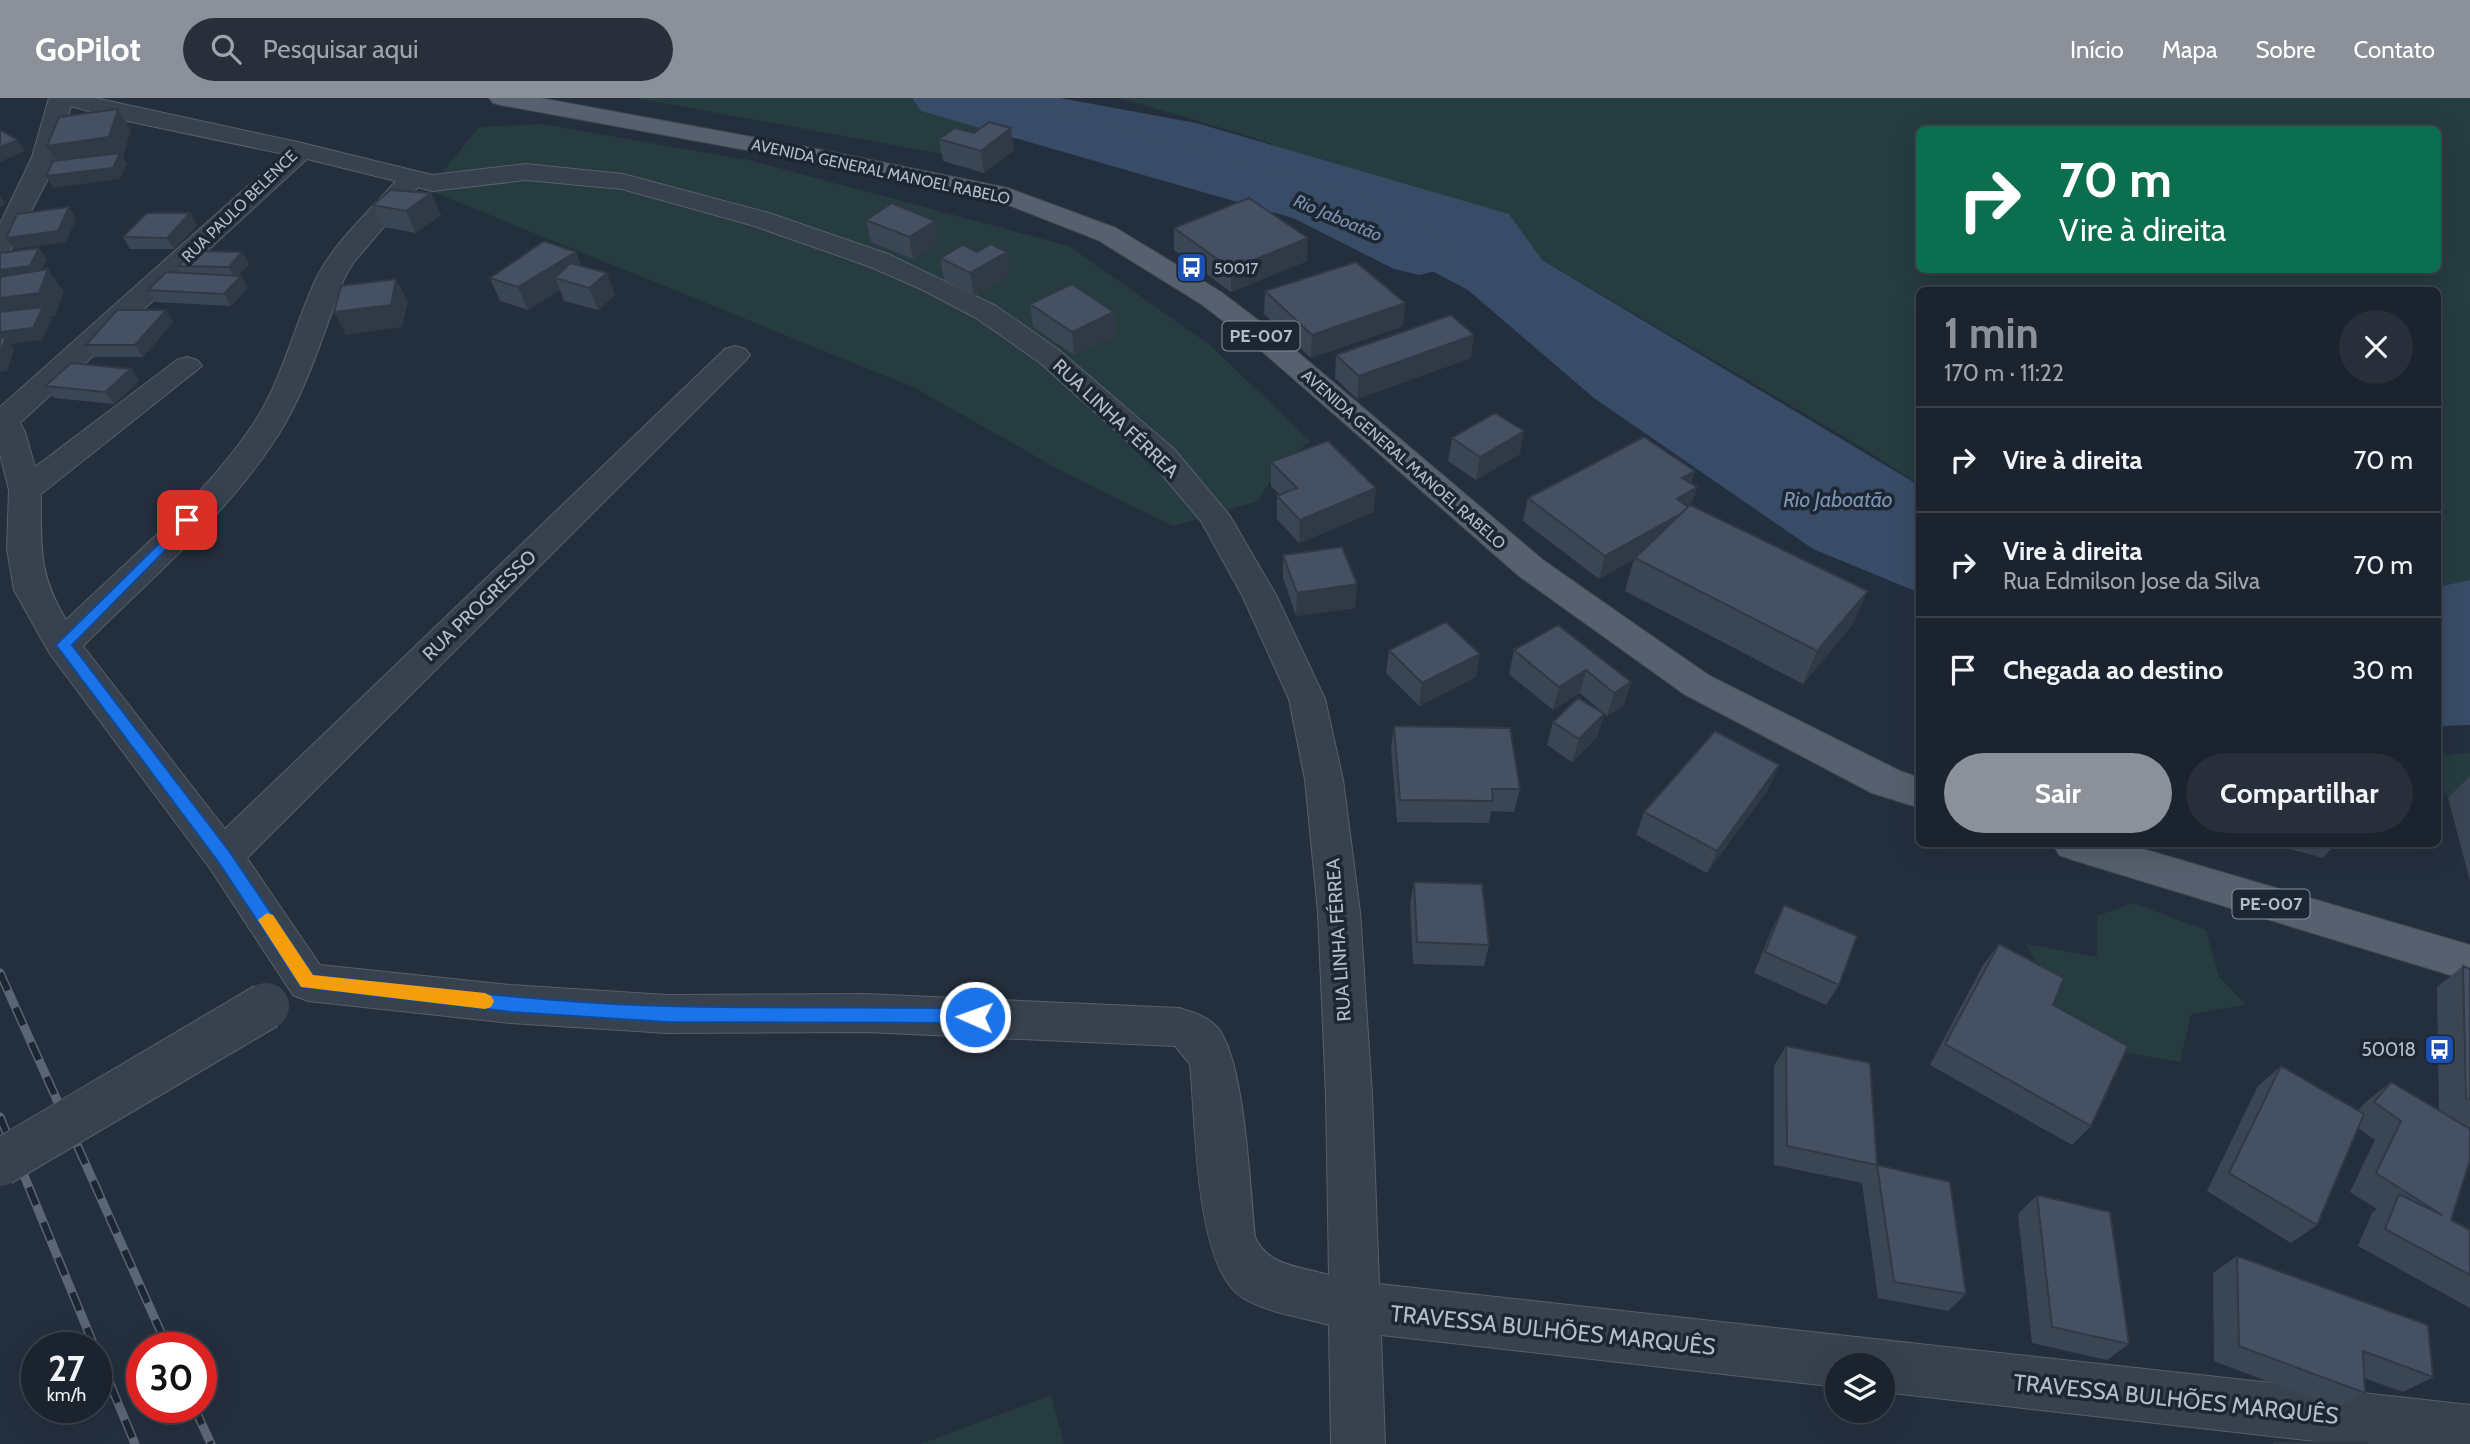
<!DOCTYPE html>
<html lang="pt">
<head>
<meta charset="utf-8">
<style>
  body { margin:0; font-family:Cabin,sans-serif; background:#282f3a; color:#f1f3f6; height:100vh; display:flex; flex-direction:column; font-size:26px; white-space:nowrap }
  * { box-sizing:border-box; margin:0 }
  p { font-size:23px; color:#a0a4aa }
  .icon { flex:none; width:38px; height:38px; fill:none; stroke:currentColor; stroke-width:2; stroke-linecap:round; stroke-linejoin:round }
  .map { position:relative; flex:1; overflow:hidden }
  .details { position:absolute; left:1916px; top:189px; width:525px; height:560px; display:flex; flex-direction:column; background:#1b232e; border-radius:10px; box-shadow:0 7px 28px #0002,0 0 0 2px #39404a }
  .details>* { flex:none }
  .top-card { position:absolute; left:1916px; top:28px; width:525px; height:147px; border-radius:10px; box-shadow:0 7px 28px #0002,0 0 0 2px #39404a; background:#0b6e4f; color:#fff; overflow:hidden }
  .buttons { position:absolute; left:1825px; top:1255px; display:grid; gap:14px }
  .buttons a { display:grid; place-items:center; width:70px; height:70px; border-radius:50%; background:#1b232e; box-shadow:0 7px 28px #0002,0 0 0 2px #39404a; font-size:35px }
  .speed { position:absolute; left:21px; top:1234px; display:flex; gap:14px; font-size:35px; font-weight:700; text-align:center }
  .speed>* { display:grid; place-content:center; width:91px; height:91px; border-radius:50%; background:#1b232e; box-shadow:0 7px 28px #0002,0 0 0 2px #39404a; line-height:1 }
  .speed small { font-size:18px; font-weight:400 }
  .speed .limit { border:10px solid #d22; background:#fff; color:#111 }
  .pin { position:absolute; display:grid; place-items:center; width:60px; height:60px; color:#fff; margin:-30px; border-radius:14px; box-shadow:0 4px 10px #0006 }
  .me { position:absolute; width:77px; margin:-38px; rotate:272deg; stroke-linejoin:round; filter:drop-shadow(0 0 5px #0008) }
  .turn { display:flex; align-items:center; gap:24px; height:147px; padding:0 28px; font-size:32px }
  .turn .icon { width:91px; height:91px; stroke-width:2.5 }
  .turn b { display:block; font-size:49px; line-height:60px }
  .round { display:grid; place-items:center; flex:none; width:74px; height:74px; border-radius:37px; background:#282f3a }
  .head { display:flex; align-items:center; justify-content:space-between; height:119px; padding:0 28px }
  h1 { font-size:42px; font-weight:800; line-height:52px; color:#8c9099 }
  .primary-button { display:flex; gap:14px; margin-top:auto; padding:14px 28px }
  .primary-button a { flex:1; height:80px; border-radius:42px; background:#8c9099; color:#fff; font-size:28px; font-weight:800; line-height:80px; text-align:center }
  .primary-button a+a { background:#282f3a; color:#f1f3f6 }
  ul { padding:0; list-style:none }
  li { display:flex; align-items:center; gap:21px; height:105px; padding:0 28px; border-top:2px solid #39404a }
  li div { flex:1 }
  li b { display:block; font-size:26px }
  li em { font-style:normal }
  header { display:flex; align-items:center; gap:42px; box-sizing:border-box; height:98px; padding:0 35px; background:#8c9099; color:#fff }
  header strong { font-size:33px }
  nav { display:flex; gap:38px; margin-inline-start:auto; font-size:24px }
  .search { width:490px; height:63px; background:#282f3a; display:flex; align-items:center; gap:18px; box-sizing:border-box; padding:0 24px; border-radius:38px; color:#a0a4aa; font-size:26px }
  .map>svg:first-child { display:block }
</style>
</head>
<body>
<header>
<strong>GoPilot</strong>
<div class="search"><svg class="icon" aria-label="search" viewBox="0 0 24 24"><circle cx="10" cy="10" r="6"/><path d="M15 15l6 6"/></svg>Pesquisar aqui</div>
<nav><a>Início</a><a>Mapa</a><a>Sobre</a><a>Contato</a></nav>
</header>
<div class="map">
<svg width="2470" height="1346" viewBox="0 0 2470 1346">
  <rect width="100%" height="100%" fill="#242f3e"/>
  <path fill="#263c3f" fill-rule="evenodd" d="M636,0H1025L942,56Z
    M1120,0H2470V523L2438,530V192H1920V387L1853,344L1527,153L1261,42ZM1920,32H2438V172H1920Z
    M542,26L753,63L1069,148L1210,247L1310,343L1275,375L1258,403L1173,428L1058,371L915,290L428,92L479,29Z
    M2470,655V705L2448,700L2438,683V658Z
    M2133,805L2206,832L2219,879L2246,907L2191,916L2180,964L2073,946L2047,901L2044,881L2026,846L2097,859V818Z
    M1051,1297L1064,1346H921Z"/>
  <path fill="#394c67" d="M913,0H1060L1196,25L1509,116L1542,162L1920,388V495L1813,451L1594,300L1468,192L1242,72Z
    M2470,482V627L2438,628V489Z"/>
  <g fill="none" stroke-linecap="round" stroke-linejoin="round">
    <path fill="#394c67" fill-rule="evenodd" d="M912,0H1010L1341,92L1444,141L1454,156L1444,171L1419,177L1394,171L1293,120L921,13Z"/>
    <defs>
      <path id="minor" d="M49,0H95L302,45L432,77L526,66L623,76L769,115L888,156L996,208L1059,252L1174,351L1230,418L1276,497L1325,601L1343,682L1360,814L1372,997L1379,1186L2470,1307V1346H2341L1883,1294V1267H1838V1289L1381,1237L1385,1346H1331L1329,1227C1302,1219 1267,1215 1243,1200C1194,1170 1196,1022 1190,966L1175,948L866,934L667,935L511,925L308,903L293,897L209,769L50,556L14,492L7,451L9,392L0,356V309L284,56L113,20L71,8L50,77L13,148L9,154L0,156V126L32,59ZM307,61L396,83C369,114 333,145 315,183C294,229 282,282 254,325C204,400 130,460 66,522C38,475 41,449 41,396L202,268L197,262L187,259L177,262L35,369L25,334L20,325ZM526,82L622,91L751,127L868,168L921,191L976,220L1039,264L1152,365L1201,423L1242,497L1289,601L1305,682L1318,814L1326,997L1329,1177C1302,1169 1267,1168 1255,1139C1250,1093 1245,960 1217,929C1207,918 1192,914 1179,910L866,896L667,897L511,887L320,867L247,760L745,263L750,257L745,251L735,248L725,251L225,731L83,548C153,478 236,410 286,324C311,279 326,228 344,181L353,165L418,89L432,93Z"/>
      <path id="major" d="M489,0H540L812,50L1008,90L1116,130L1221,194L1275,235L1543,462L1646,534L1710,578L1900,673L1920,680V710L1872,695L1684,596L1519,478L1255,247L1201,206L1098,142L1001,104L812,64L501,7L493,5Z
        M2053,746H2126L2470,847V883L2073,762L2059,757Z"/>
    </defs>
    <use href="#minor" stroke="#565f6c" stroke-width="2"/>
    <use href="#major" stroke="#414a57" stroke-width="2"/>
    <use href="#minor" fill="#38414e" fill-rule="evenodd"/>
    <use href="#major" fill="#56606e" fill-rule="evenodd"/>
    <defs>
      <path id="rail" d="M0,875L168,1250
        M0,1019L95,1250
        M96,1252L135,1346
        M194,1309L211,1346"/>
    </defs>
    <use href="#rail" stroke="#5a6575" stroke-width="9"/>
    <use href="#rail" stroke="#1d2633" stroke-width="6" stroke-dasharray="19" stroke-linecap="butt"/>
    <defs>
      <path id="minor-bridge" d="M0,1065L266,908"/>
    </defs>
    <use href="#minor-bridge" stroke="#565f6c" stroke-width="48" stroke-linecap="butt"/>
    <use href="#minor-bridge" stroke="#38414e" stroke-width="46"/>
  </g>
  <path fill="#3b4654" d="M939,41L1014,52L984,75L943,63Z
    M431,95L441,117L416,135L384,129L373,107Z
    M190,115L197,127L174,151H130L123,139Z
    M866,122L939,145L913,161L871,144Z
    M1174,130L1307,163L1231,194L1174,152Z
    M242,154L249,166L238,178H241L248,190L231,208L155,204L148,192L182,175L178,168Z
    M576,154L581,168L615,197L598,212L564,203L560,192L528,212L500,203L490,180Z
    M940,160L1010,177L974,198L944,182Z
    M1265,193L1405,205L1403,228L1311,260L1264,216Z
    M1030,206L1114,214L1116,237L1074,257L1033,229Z
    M166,212L173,224L143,259H94L86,247Z
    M1336,257L1471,260L1357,301L1335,280Z
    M131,271L139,283L114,306L54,300L45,288Z
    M1452,340L1520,356L1476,382L1448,363Z
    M1271,364L1374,414L1299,445L1277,421V398L1280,397L1271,388Z
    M1695,373L1691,385V408L1853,526L1803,586L1625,493L1634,461L1599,481L1523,423L1528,400Z
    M1283,457L1355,510L1296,518L1283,480Z
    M1389,552L1476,579L1419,608L1386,575Z
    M1514,552L1631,584L1624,607L1607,618L1580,595L1553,612L1509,576Z
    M1604,616L1597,639L1572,664L1547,647L1553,624Z
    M1394,628L1520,691L1514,714L1491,713L1489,725L1397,724L1391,651Z
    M1920,630V644L1915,642Z
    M2470,678V783L2448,700Z
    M1769,690L1707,775L1636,737L1644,714Z
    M2271,746H2336L2323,760Z
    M1414,784L1489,847L1484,868L1413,866L1410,806Z
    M1784,807L1839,887L1826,907L1754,875L1773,829Z
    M1999,846L2053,907L2091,1028L2072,1047L1930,967L1983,867Z
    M2463,868L2470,871V1062L2451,1122L2470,1132V1210L2358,1148L2372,1115L2377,1111L2350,1094L2375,1042L2358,1030L2317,1127L2291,1145L2207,1093L2258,988L2281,968L2358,1012L2366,1004L2391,984L2439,1012L2437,889Z
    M1786,948L1877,1067L1966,1196L1948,1213L1878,1200L1862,1085L1774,1067V968Z
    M2037,1097L2129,1246L2107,1262L2032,1245L2018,1116Z
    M2237,1158L2433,1279L2403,1294L2364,1280L2365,1295L2337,1310L2214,1263L2213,1175Z"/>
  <path fill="#303945" d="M118,11L131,32L123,59L127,66L120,81L53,90L46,78L61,70L47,48Z
    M1011,30L1014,52L984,75L981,53Z
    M18,42L25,53L0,64V49Z
    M431,95L441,117L416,135L406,113Z
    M0,97L5,105L0,110Z
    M69,109L76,121L66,144L14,151L6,140Z
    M190,115L197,127L174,151L167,140Z
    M935,123L939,145L913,161L909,139Z
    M1308,140L1307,163L1231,194V171Z
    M39,150L47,161L38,180L0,185V172Z
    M242,154L249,166L236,181L229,169Z
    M576,154L584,177L555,180L560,192L528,212L518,189Z
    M1007,154L1010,177L974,198L970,175Z
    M48,171L64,194L55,218H50L52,221L42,242L10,246L14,251L7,273L0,274V200Z
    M607,175L615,197L598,212L589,190Z
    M241,178L248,190L231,208L224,196Z
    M396,181L408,204L402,229L346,237L334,214Z
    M1405,205L1403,228L1311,260L1312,237Z
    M166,212L173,224L143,259L135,247Z
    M1114,214L1116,237L1074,257L1072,234Z
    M1474,237L1471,260L1357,301L1359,278Z
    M131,271L139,283L114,306L105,294Z
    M1524,333L1520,356L1476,382L1480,359Z
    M1695,373L1688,394L1697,389L1683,434L1635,460L1634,461L1599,481L1605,458L1682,380Z
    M1376,390L1374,414L1299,445L1300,422Z
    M1357,486L1355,510L1296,518L1297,495Z
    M1868,493L1853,526L1803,586L1817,553Z
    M1480,556L1476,579L1419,608L1422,585Z
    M1586,572L1580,595L1553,612L1559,589Z
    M1631,584L1624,607L1607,618L1614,595Z
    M1604,616L1597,639L1572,664L1579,641Z
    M1779,667L1769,690L1707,775L1717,753Z"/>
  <path fill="#455162" stroke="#303945" stroke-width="2" d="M118,11L109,39L47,48L59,19Z
    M989,24L1011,30L981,53L939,41L955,30L974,35Z
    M0,32L18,42L0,49Z
    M120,55L113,70L46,78L53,63Z
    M390,92L431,95L406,113L373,107Z
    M1249,100L1308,140L1231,171L1174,130Z
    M892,105L935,123L909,139L866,122Z
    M69,109L58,133L6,140L17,116Z
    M147,115H190L167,140L123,139Z
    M544,143L576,154L518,189L490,180Z
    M991,146L1007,154L970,175L940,160L963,147L977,154Z
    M39,150L30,168L0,172V155Z
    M192,153L242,154L229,169L178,168Z
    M1356,164L1405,205L1312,237L1265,193Z
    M570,165L607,175L589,190L555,180Z
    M48,171L39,195L0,200V179Z
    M166,174L241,178L224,196L148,192Z
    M396,181L391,207L334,214L341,188Z
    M1072,186L1114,214L1072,234L1030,206Z
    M43,209L33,230L0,234V214Z
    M117,212H166L135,247H86Z
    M1451,217L1474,237L1359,278L1336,257Z
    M6,239L0,256V240Z
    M71,265L131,271L105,294L45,288Z
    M1495,315L1524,333L1480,359L1452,340Z
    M1644,339L1695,373L1682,380L1697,389L1677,401L1688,409L1681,416L1605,458L1528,400Z
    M1328,343L1376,390L1300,422L1277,398L1297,390L1271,364Z
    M1690,407L1868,493L1817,553L1635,460Z
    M1342,449L1357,486L1297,495L1283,457Z
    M1446,524L1480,556L1422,585L1389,552Z
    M1558,527L1631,584L1614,595L1586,572L1559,589L1514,552Z
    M1578,600L1604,616L1579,641L1553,624Z
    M1394,628L1510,630L1520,691H1492L1493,703L1400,702Z
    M1715,633L1779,667L1717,753L1644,714Z
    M1414,784L1482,786L1489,847L1417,844Z
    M1784,807L1857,838L1839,887L1765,854Z
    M1999,846L2064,880L2053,907L2128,948L2091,1028L1945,946Z
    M2463,868L2470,871V1001L2466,1000Z
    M1786,948L1870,965L1877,1067L1787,1048Z
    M2281,968L2364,1016L2317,1127L2229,1075Z
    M2391,984L2470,1031V1062L2451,1122L2470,1132V1177L2385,1131L2399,1096L2442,1117L2376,1075L2401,1023L2374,1004Z
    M1877,1067L1950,1084L1966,1196L1894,1184Z
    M2037,1097L2110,1114L2129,1246L2052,1229Z
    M2237,1158L2428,1227L2433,1279L2363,1253L2365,1295L2239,1248Z
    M2366,1344L2367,1346H2274V1345Z"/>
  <path fill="#1a73e8" stroke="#114b97" stroke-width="2" d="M187,418L192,419V425L72,547L229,753L313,877C430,890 549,905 667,908C770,911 872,908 975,911L981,914L984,919L981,925L667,924L511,914L301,889L217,762L56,547Z"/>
  <path fill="#f59e0b" d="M267,815L273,817L313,877L485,895L491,898L494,903L491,909L485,911L301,889L258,822Z"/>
  <defs>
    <symbol id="bus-square" viewBox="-11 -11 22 22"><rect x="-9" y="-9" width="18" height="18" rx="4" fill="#1a4fb4" stroke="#1d2633"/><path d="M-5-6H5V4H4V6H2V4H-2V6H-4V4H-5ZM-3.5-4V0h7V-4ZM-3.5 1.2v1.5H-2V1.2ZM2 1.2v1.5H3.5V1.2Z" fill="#fff"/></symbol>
  </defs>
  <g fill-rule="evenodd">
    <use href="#bus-square" x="1174" y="152" width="35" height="35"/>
    <use href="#bus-square" x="2422" y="934" width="35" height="35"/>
  </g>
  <g text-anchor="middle" stroke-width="7" stroke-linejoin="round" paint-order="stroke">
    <g font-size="16" fill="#b4bcc9" stroke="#1d2633">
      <text transform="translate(881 73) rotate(12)" y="6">AVENIDA GENERAL MANOEL RABELO</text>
      <text transform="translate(239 108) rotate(-44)" y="6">RUA PAULO BELENCE</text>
      <text transform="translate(1404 361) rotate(41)" y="6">AVENIDA GENERAL MANOEL RABELO</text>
    </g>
    <g font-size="16" fill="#b4bcc9" stroke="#1d2633" text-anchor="start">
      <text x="1214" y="176">50017</text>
    </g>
    <g font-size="18" font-style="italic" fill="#7c92b1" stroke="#1d2633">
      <text transform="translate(1338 120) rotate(23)" y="6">Rio Jaboatão</text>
    </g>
    <g fill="#1d2633" stroke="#878f9c" stroke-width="2">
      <rect x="1222.5" y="223.5" width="77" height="29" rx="5"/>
      <rect x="2232.5" y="791.5" width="77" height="29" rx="5"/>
    </g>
    <g font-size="18" font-weight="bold" fill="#b4bcc9">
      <text x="1261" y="244">PE-007</text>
      <text x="2271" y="812">PE-007</text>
    </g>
    <g font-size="19" fill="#b4bcc9" stroke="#1d2633">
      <text transform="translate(1116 320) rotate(43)" y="7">RUA LINHA FÉRREA</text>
      <text transform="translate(479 507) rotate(-44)" y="7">RUA PROGRESSO</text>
      <text transform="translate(1338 842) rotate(-94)" y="7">RUA LINHA FÉRREA</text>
    </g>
    <g font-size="19" fill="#b4bcc9" stroke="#1d2633" text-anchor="end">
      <text x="2416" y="958">50018</text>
    </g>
    <g font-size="21" font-style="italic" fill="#7c92b1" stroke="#1d2633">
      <text x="1838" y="409">Rio Jaboatão</text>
    </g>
    <g font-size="23" fill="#b4bcc9" stroke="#1d2633">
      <text transform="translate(1553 1232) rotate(6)" y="8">TRAVESSA BULHÕES MARQUÊS</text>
      <text transform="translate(2176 1301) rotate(6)" y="8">TRAVESSA BULHÕES MARQUÊS</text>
    </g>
  </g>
</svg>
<div class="buttons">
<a><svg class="icon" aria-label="layers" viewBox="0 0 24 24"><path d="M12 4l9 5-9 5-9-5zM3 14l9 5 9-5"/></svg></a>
</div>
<div class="speed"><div>27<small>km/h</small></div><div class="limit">30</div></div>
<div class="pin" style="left:187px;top:422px;background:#d93025"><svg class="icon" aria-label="arrive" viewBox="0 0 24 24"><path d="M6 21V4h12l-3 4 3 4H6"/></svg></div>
<svg class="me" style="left:975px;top:919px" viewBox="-20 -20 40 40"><circle r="17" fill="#1a73e8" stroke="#fff" stroke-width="3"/><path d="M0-11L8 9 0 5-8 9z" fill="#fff"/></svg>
<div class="top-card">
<div class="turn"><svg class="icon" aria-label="right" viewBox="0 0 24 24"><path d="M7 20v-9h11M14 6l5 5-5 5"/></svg><div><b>70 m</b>Vire à direita</div></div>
</div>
<section class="details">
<div class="head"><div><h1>1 min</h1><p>170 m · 11:22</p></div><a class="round"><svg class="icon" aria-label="close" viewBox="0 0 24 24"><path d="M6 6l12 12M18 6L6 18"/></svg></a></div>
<ul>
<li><svg class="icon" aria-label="right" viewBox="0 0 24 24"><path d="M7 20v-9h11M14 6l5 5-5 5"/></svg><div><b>Vire à direita</b></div><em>70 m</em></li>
<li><svg class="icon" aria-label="right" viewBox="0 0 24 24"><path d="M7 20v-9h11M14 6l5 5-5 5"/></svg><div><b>Vire à direita</b><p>Rua Edmilson Jose da Silva</p></div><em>70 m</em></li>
<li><svg class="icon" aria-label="arrive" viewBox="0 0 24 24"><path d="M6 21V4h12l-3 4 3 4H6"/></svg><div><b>Chegada ao destino</b></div><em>30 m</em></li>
</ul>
<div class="primary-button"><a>Sair</a><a>Compartilhar</a></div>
</section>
</div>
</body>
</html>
